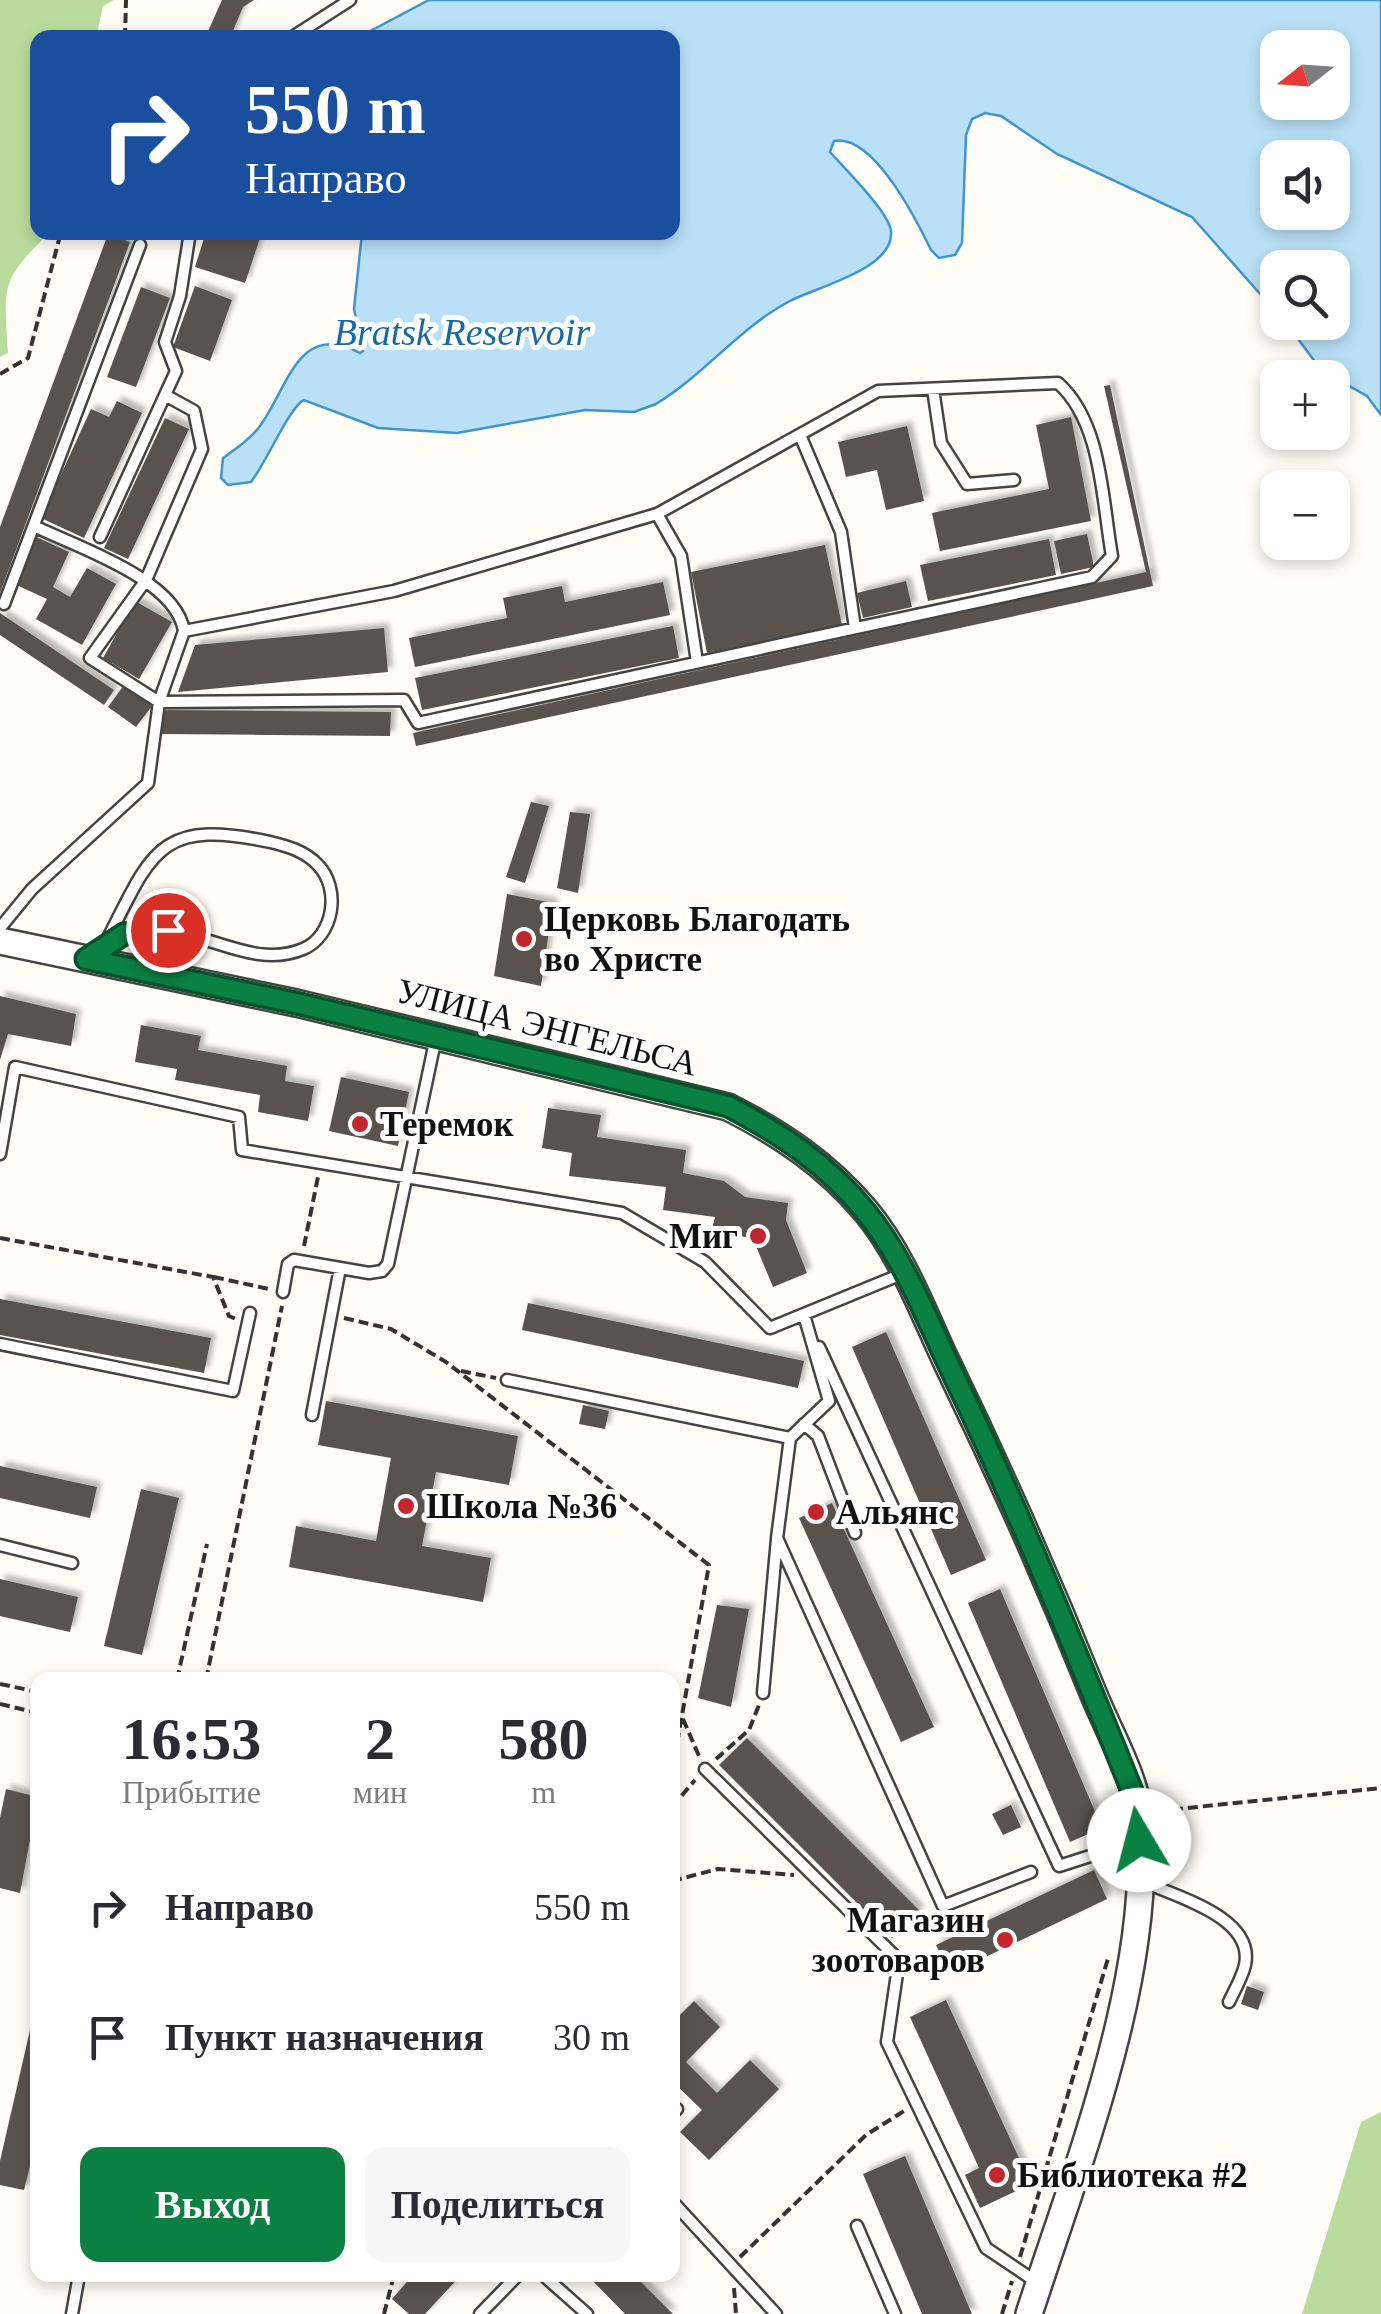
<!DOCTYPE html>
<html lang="ru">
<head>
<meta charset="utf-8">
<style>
  body { margin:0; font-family:"Times New Roman",serif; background:#f7f7f7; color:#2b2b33; height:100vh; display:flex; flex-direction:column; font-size:38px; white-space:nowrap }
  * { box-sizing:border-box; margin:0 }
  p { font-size:32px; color:#7c7c81 }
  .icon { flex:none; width:55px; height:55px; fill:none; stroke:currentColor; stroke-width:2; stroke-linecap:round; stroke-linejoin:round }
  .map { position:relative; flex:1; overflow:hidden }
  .panel { position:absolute; left:30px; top:1672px; width:650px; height:610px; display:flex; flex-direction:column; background:#fff; border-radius:20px; box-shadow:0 5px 15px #0003 }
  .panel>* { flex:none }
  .top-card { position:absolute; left:30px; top:30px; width:650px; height:210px; border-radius:20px; box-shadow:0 5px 15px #0003; background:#1a4fa0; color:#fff; overflow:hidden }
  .needle { width:65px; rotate:253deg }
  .tools { position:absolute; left:1260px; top:30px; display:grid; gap:20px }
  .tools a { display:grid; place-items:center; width:90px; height:90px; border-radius:20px; background:#fff; box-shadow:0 5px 15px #0003; font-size:50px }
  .pin { position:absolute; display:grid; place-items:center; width:85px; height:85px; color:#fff; margin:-42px; border:5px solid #fff; border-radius:50%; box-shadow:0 2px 10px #0007 }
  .me { position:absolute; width:110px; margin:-55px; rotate:352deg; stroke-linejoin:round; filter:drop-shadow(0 0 8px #0008) }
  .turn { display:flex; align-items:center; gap:35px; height:210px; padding:0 50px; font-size:45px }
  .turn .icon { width:130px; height:130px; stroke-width:2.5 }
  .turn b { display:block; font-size:70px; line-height:85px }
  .eta { display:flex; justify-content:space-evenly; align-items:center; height:170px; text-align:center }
  .eta b { font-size:60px; font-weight:700; line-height:70px }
  .primary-button { display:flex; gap:20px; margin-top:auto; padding:20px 50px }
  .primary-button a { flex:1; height:115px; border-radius:20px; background:#0b8043; color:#fff; font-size:40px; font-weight:700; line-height:115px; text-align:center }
  .primary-button a+a { background:#f7f7f7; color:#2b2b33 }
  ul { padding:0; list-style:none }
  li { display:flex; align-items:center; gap:30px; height:130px; padding:0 50px }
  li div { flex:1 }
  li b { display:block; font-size:38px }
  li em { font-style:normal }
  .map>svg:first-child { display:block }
</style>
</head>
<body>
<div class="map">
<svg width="1381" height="2314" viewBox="0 0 1381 2314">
  <defs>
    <filter id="shadow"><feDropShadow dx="5" dy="-5" stdDeviation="2.5" flood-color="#0004"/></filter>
  </defs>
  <rect width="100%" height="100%" fill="#fffdf5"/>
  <path fill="#b9dc9c" d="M0,0H114L103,6L96,37L38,38V232L49,233C0,281 4,285 8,353L0,357Z
    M1381,2112V2314H1302L1361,2122Z"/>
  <path fill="#b9e0f7" stroke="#3f96cf" stroke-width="2.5" fill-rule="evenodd" d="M429,0H1381V415L1367,396L1322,371L1286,323L1332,322V268H1278L1277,313L1192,217L1057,154L1001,116L985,113L972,119L966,135L962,243L955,255L939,258L931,250C917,221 873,133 834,141L830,152C844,168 889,212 891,231C895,269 816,287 790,301C740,327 704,375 656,404L634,412L585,410L457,433L378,428L304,400C290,406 266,463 251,482L228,485L221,478L223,458C237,448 250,439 260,426C288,388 298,320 360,353L363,351L354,309L362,233L672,232V38L359,37ZM1278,48H1332V102H1278ZM1278,158H1332V212H1278Z"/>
  <path fill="#5a524d" filter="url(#shadow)" d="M222,0H254L243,7L230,38H205Z
    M206,232H262L245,283L195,267Z
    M108,234L130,242L0,593V527Z
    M195,286L232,300L210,361L173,347Z
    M141,287L170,298L136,387L107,377Z
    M1110,385L1153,586L416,746L413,733L1146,572L1104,386Z
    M117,401L142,413L84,538L41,518L91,409L109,417Z
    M1071,417L1091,521L940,551L932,513L1049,489L1036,425Z
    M165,418L189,429L128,559L104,548Z
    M907,426L924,501L886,510L877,470L846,477L838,442Z
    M1087,534L1094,567L1061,574L1054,541Z
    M34,536L69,552L53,587L70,597L87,568L116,584L82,645L36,619L47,599L12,583Z
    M1049,539L1056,575L928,601L920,565Z
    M825,545L842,625L707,653L691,572Z
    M906,581L912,607L863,618L857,593Z
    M663,582L670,615L415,667L409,638L507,618L503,598L562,586L565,602Z
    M135,601L172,622L139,679L103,658Z
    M0,613L114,690L104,705L0,635Z
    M673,626L679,658L422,710L415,678Z
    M384,628L388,672L178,692L195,645Z
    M124,685L152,706L136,727L108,707Z
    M161,710L391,712L390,736L161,734Z
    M531,802L549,806L525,883L506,877Z
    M570,812L590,814L578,893L557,888Z
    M507,894L553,903L541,986L494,976Z
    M0,996L76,1014L71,1046L8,1034L0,1060Z
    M141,1025L201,1036L198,1050L287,1066L285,1081L314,1086L308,1121L258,1112L260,1095L175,1080L177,1069L135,1062Z
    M341,1077L409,1092L398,1146L329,1131Z
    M548,1108L601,1115L597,1137L686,1150L683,1173L724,1181L745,1197L788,1203L786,1220L807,1273L773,1287L753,1239L712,1229L715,1217L663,1210L666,1187L569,1176L572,1153L542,1148Z
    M0,1299L211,1338L204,1373L0,1335Z
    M528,1303L804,1361L798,1388L522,1330Z
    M886,1332L986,1560L951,1575L852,1347Z
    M326,1401L518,1436L509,1485L436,1472L422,1546L491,1558L483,1602L289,1567L296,1526L376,1541L391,1458L318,1445Z
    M583,1405L609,1411L605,1429L579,1424Z
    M0,1466L97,1487L90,1518L0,1498Z
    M141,1489L179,1498L142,1655L104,1646Z
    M832,1503L934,1727L901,1742L799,1518Z
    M0,1579L78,1597L70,1632L0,1616Z
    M1000,1589L1102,1828L1070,1842L968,1603Z
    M717,1605L749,1609L731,1707L698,1698Z
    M747,1738L920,1911L892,1938L719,1765Z
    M6,1789L38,1797L20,1893L0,1888V1818Z
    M1011,1805L1021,1827L1003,1835L992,1814Z
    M1094,1870L1107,1899L950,1974L936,1945Z
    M1247,1986L1264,1992L1258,2010L1241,2004Z
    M946,2000L1031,2184L980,2208L965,2175L979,2168L910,2017Z
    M694,2001L720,2027L686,2062L717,2093L750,2060L779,2089L709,2160L680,2132L702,2110L672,2081V2023Z
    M30,2030L38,2032V2134L24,2190L0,2185V2161Z
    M905,2156L969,2307L972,2314H922L863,2174Z
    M413,2275H461L425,2314H409L392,2299Z
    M587,2275H634L673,2314H625Z"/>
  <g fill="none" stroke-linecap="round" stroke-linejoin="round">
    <defs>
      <path id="service" d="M291,38L350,0
        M933,389L941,443L967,484L1014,480
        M165,395L176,371L165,342L180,296L190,232
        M800,435L841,532L855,628
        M657,514L681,556L697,662
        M34,526C77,547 176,579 184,631
        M4,604L140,245
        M0,928L32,889L148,783L159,702L184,631L394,591L657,514L878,391L1058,383C1102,422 1102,500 1112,556L1092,577L418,723L404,700L159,702L90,658L146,580L202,449L194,411L165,395L100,537
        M91,955C169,889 234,978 303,949C334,936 341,889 318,865C305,851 287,846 270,842C158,818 152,852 106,942
        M0,1154L15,1067L239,1117L242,1150L622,1213L705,1262L770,1328L904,1273
        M283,1292L288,1264L294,1260L369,1273L382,1271L388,1264L436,1037
        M804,1315L829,1401L790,1438L777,1538L943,1906L1031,1872
        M0,1344L233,1391L250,1313
        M819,1347L1059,1866L1137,1841
        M507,1380L790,1438
        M312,1415L340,1268
        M804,1424L818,1436L855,1533
        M0,1545L72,1563
        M763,1693L777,1539
        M705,1769L899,1960L887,2042L986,2248L1038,2283
        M1142,1881C1176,1897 1255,1917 1245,1965C1242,1978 1234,1991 1229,2002
        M672,2114L677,2109
        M672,2201L776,2314
        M857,2226L895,2314
        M543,2275L587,2314
        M72,2314L79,2275
        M480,2314L518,2275"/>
      <path id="tertiary" d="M0,941L296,1003L728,1107C781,1134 826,1164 865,1210C902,1254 923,1312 947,1363C1000,1472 1049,1583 1094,1695C1109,1732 1135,1776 1139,1815C1155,1972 1077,2165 1029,2314"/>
    </defs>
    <use href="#service" stroke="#444" stroke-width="15"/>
    <use href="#tertiary" stroke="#444" stroke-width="30"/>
    <path stroke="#333" stroke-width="4" stroke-dasharray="10 5" stroke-linecap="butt" d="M125,38L126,0
      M0,374L28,358L61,232
      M0,1238L213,1277L229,1316L236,1319
      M304,1246L318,1177
      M214,1277L269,1289
      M344,1318L391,1329L446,1362L709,1565L672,1771
      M461,1371L496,1378
      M177,1680L207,1544
      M206,1680L282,1306
      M0,1684L38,1692
      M0,1704L38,1713
      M683,1719L699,1756
      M716,1759L749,1730L759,1705
      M672,1807L695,1780
      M1158,1811L1381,1788
      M672,1881L718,1869L794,1875
      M740,2257L866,2135L904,2111
      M1020,2257L1109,1955
      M734,2288L736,2314
      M384,2314L394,2275
      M1002,2314L1012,2281"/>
    <use href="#service" stroke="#fff" stroke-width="10"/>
    <use href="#tertiary" stroke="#fff" stroke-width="25"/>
  </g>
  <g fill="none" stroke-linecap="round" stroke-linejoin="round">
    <defs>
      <path id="route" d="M168,930L124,934L86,959L296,1003L728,1106C781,1134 827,1164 865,1211C904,1258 926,1318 952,1372C1018,1509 1075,1649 1132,1791L1139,1813V1840"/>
    </defs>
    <use href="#route" stroke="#07532c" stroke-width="25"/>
    <use href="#route" stroke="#0b8043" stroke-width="18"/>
  </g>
  <g fill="#c4262e" stroke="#fff" stroke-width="4">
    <circle cx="524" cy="939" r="10"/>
    <circle cx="360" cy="1124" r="10"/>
    <circle cx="758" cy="1236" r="10"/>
    <circle cx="406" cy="1506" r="10"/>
    <circle cx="816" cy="1512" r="10"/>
    <circle cx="1005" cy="1940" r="10"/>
    <circle cx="997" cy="2175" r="10"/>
  </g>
  <g text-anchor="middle" stroke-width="10" stroke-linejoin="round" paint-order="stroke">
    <g font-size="35" font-weight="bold" fill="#111" stroke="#fff" text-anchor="start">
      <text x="544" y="931">Церковь Благодать<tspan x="544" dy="40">во Христе</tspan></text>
      <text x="380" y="1136">Теремок</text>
      <text x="738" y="1248" text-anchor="end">Миг</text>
      <text x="426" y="1518">Школа №36</text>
      <text x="836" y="1524">Альянс</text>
      <text x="985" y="1932" text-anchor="end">Магазин<tspan x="985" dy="40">зоотоваров</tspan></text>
      <text x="1017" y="2187">Библиотека #2</text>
    </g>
    <g font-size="35" fill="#111" stroke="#fff">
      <text transform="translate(547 1027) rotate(14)" y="12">УЛИЦА ЭНГЕЛЬСА</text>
    </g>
    <g font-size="38" font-style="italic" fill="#1768a6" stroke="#fff">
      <text x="462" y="345">Bratsk Reservoir</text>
    </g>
  </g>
</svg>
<div class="tools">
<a><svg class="needle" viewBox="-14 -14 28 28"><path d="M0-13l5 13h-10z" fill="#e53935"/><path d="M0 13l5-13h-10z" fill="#7c7c81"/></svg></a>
<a><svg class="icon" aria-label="sound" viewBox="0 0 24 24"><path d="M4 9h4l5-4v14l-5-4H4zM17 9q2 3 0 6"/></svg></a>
<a><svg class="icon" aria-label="search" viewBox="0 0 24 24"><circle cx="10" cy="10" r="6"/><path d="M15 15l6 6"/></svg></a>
<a>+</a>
<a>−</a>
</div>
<div class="pin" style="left:168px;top:930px;background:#d93025"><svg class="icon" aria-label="arrive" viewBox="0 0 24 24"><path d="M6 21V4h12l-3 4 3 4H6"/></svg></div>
<svg class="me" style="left:1139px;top:1840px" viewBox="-20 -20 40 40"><circle r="19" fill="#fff"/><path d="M0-13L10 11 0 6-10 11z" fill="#0b8043"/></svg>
<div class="top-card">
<div class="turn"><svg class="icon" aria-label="right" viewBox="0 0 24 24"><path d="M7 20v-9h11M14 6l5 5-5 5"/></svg><div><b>550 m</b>Направо</div></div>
</div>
<section class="panel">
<div class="eta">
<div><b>16:53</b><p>Прибытие</p></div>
<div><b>2</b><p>мин</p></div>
<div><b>580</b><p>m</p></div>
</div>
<ul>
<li><svg class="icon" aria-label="right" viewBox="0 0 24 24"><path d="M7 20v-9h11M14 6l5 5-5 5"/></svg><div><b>Направо</b></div><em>550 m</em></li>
<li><svg class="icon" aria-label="arrive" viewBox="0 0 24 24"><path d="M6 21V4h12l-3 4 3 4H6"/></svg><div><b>Пункт назначения</b></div><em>30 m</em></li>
</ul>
<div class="primary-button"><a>Выход</a><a>Поделиться</a></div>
</section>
</div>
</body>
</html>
